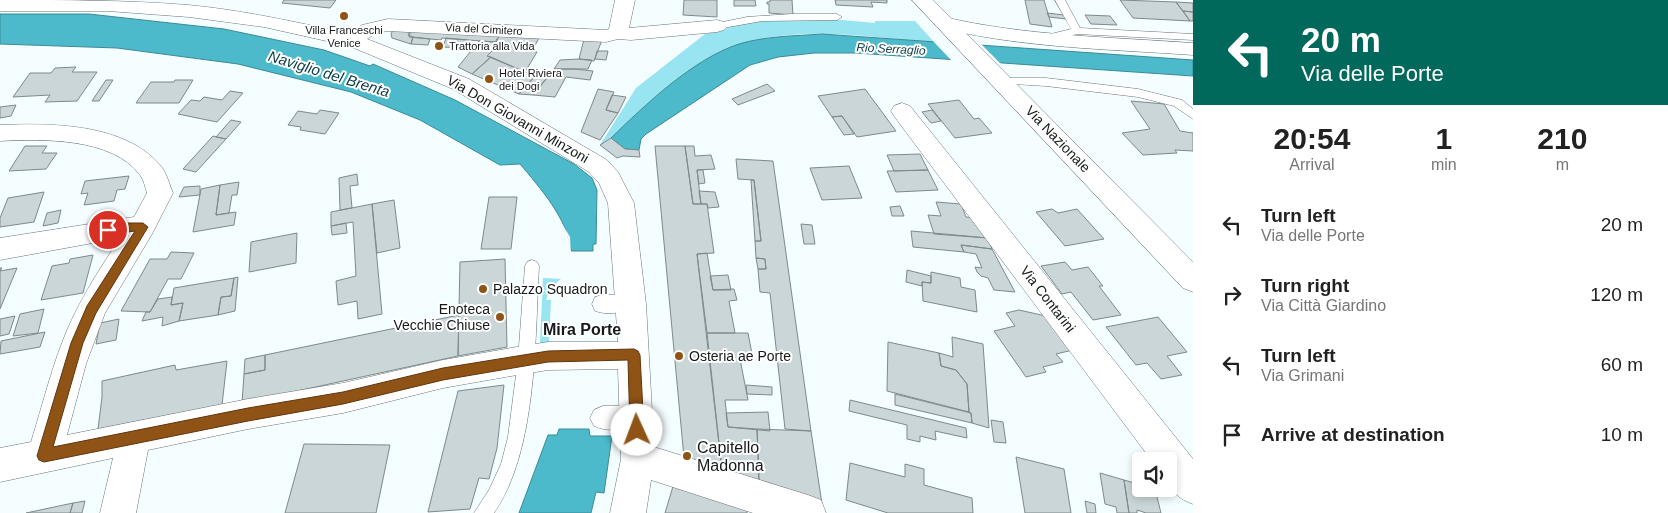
<!DOCTYPE html>
<html lang="en">
<head>
<meta charset="utf-8">
<style>
  body { margin:0; font-family:Arial,sans-serif; background:#f6f6f6; color:#222; height:100vh; display:flex; flex-direction:column; font-size:19px; white-space:nowrap }
  * { box-sizing:border-box; margin:0 }
  p { font-size:16px; color:#767676 }
  .icon { flex:none; width:28px; height:28px; fill:none; stroke:currentColor; stroke-width:2; stroke-linecap:round; stroke-linejoin:round }
  .map { position:relative; flex:1; overflow:hidden }
  .details { display:flex; flex-direction:column; background:#fff; width:475px }
  .details>* { flex:none }
  .banner { background:#00695c; color:#fff; overflow:hidden }
  .tools { position:absolute; left:1132px; top:452px; display:grid; gap:10px }
  .tools a { display:grid; place-items:center; width:45px; height:45px; border-radius:5px; background:#fff; box-shadow:0 2px 8px #0003; font-size:25px }
  .pin { position:absolute; display:grid; place-items:center; width:42px; height:42px; color:#fff; margin:-21px; border:2px solid #fff; border-radius:50%; box-shadow:0 1px 5px #0007 }
  .me { position:absolute; width:55px; margin:-28px; rotate:358deg; stroke-linejoin:round; filter:drop-shadow(0 0 4px #0008) }
  .turn { display:flex; align-items:center; gap:18px; height:105px; padding:0 25px; font-size:22px }
  .turn .icon { width:65px; height:65px; stroke-width:2.5 }
  .turn b { display:block; font-size:35px; line-height:42px }
  .eta { display:flex; justify-content:space-evenly; align-items:center; height:85px; text-align:center }
  .eta b { font-size:30px; font-weight:600; line-height:35px }
  ul { padding:0; list-style:none }
  li { display:flex; align-items:center; gap:15px; height:70px; padding:0 25px }
  li div { flex:1 }
  li b { display:block; font-size:19px }
  li em { font-style:normal }
  main { display:flex; flex:1; min-height:0 }
  .map>svg:first-child { display:block }
</style>
</head>
<body>
<main>
<div class="map">
<svg width="1193" height="513" viewBox="0 0 1193 513">
  <rect width="100%" height="100%" fill="#f4fdff"/>
  <path fill="#98e4f1" d="M766,19L842,20L875,23V21H915L935,43C858,36 766,18 698,65C677,80 656,95 638,112C625,124 615,136 600,145L636,88L705,34L725,29L742,22Z
    M543,278L561,279L551,287L546,300H551L549,343H540Z"/>
  <path fill="#4dbacb" stroke="#3c8a96" d="M0,14H89L224,29L324,50L370,66L373,64L455,100L574,164L592,178L597,190L596,244H593V251H571C568,219 540,188 520,164L500,165L420,120L351,92L238,64L117,48L0,44Z
    M822,34L1193,60V76L856,53H814L778,57L750,65L646,134L641,139L639,150L625,149L611,138C645,105 693,59 739,44C766,36 794,36 822,34Z
    M559,429H589L590,436H612L604,493L596,492L591,513H519L548,435H557Z"/>
  <path fill="#f4fdff" d="M932,40L980,43L1002,65L953,62Z
    M526,172L548,200L570,237L571,254L569,252L568,238L546,201L524,173Z"/>
  <path fill="#cad6d8" stroke="#7e898b" d="M284,0H336L330,8L282,3Z
    M684,0H717V17L683,15Z
    M734,0H755L756,6H734Z
    M770,0H792L793,15L769,13V4H767V2H770Z
    M835,0H887V3L871,2L873,7L836,5Z
    M1025,0H1044L1052,27L1030,24Z
    M1120,0L1176,2L1190,21L1133,18Z
    M1176,2L1193,3V12L1183,11Z
    M1183,11L1193,12V21H1190Z
    M1047,13L1064,15L1066,19L1049,17Z
    M1085,15L1110,16L1117,25L1091,24Z
    M394,28L411,29L408,35L413,37L411,44L392,38L391,34Z
    M411,29L499,36L495,42L442,38L441,40L409,37Z
    M499,36L539,38L532,51L537,52L525,72L487,56L492,51Z
    M413,37L430,39L428,45L411,44Z
    M446,38L467,40L462,48L443,47Z
    M584,39L602,40L594,61L579,59Z
    M479,41L495,42L492,51L487,56L491,57L472,74L458,67Z
    M597,51H608L606,60L595,59Z
    M491,57L525,72L536,75L519,94L472,74Z
    M579,59L592,60L588,69H554L560,60Z
    M76,67L72,72H97L77,101L45,102L50,95L13,97L30,73H51L55,68Z
    M554,69H575L593,71L590,80L566,77L555,97L533,95Z
    M536,75L547,78L533,95L519,94Z
    M106,80H113L99,101H92Z
    M175,80H193L179,103H136L151,82H174Z
    M767,84L775,91L738,105L732,99Z
    M598,89L614,92L606,110L618,113L600,140L581,132Z
    M865,89L896,131L857,137L842,116L832,117L818,96Z
    M230,91L243,93L217,122L178,114L191,100L200,101L204,97L222,100Z
    M612,95L626,97L618,113L606,110Z
    M959,100L974,119L979,118L992,133L955,138L928,104Z
    M1131,101L1164,104L1180,131L1193,133V151L1175,150L1177,153L1143,155L1122,133L1150,129Z
    M16,105L11,116L0,118V107Z
    M320,110L339,113L325,134L300,130L301,127L288,125L298,111L317,114Z
    M932,110L941,121L931,123L922,112Z
    M842,116L854,134L844,135L832,117Z
    M231,120L241,122L226,139L216,137Z
    M213,136L226,139L196,172L183,169Z
    M611,138L625,149L639,150L640,157L623,156L617,158L600,145Z
    M25,146H47L42,153H57L46,169L9,171Z
    M655,146H685L693,204H707L714,253L697,254L722,470L684,458Z
    M685,146H694L695,156L711,155L715,169L697,170L701,204H693Z
    M920,154L928,170L894,171L887,155Z
    M736,159L773,161L811,431L785,429L770,293L760,292L758,269H766L765,259L756,258L755,241H761L754,180L738,179Z
    M849,166L862,198L822,200L810,168Z
    M697,170H703L705,183L699,184Z
    M928,170L938,190L896,192L887,171Z
    M357,174L358,185L350,186L352,208L340,210L339,178Z
    M129,176L125,189L117,190L114,201L84,205L88,193L81,194L85,181Z
    M751,180H754L761,241H755Z
    M239,182L237,195H232L229,213L216,215L220,185Z
    M220,185L216,215L236,212L234,225L193,232L201,189Z
    M200,186V195L179,197L184,187Z
    M699,191L715,192L719,207L708,208L707,204H701Z
    M44,192L34,222L0,227V218L8,198Z
    M489,197H517L511,249H481Z
    M394,200L400,248L377,253L372,204Z
    M936,202L961,204L966,217L977,218L988,238L934,234L928,215L941,216Z
    M372,204L382,314L358,319L357,301L338,305L336,281L356,276L353,222L331,226V212Z
    M900,206L904,216H892L890,207Z
    M1052,209L1058,213L1077,209L1104,239L1065,246L1036,212Z
    M61,210L58,223L43,226L47,213Z
    M346,223L347,233L332,235L331,226Z
    M801,224L812,225L815,244H804Z
    M911,231L988,238L992,249L961,245L964,252L913,247Z
    M297,233L296,263L249,272L251,242Z
    M961,245L992,249L1015,292L994,290L988,278L981,276L977,272L975,267L982,268L976,254L964,252Z
    M171,252L194,253L181,279H168L150,312L121,311L150,259H167Z
    M707,253L713,290L734,289L737,300L729,301L735,333H707L697,254Z
    M93,255L83,293L41,300L52,266L69,263L70,259Z
    M756,258L765,259L766,269H758Z
    M505,259L507,347L458,356L460,262Z
    M1065,262L1072,270L1088,267L1103,286H1099L1121,315L1093,320L1071,292L1062,294L1041,266Z
    M0,268H2L0,271L17,268L0,309Z
    M907,270L931,276V283L922,282V286L906,282Z
    M931,272L960,278L961,287L975,290L977,312L923,301L922,282L931,283Z
    M728,275L731,290H713L710,276Z
    M238,277L235,311L218,315L221,297L231,296L234,278Z
    M234,278L231,296L221,297L218,315L179,321L183,303L171,305L174,288Z
    M172,297L171,305L183,303L179,321L162,326L163,317L142,321L146,312H150L158,299Z
    M44,309L38,333L13,336L20,314Z
    M1019,310L1046,316L1073,350L1056,354L1063,362L1043,367L1046,372L1026,377L994,331L1015,326L1006,313Z
    M459,315L458,356L242,403L244,374L265,370V355Z
    M15,316L9,334L0,336V319Z
    M1158,317L1187,352L1167,356L1182,375L1161,379L1147,363L1136,365L1106,327Z
    M119,319L116,340L96,344L100,323Z
    M45,332L40,347L0,354L1,341Z
    M707,333H748L753,359H740L748,400H725L728,427L757,429L759,480L722,470Z
    M952,337L983,344L989,428L972,423L971,413L969,412L967,384L956,370L941,366L939,353L953,357Z
    M888,342L939,353L941,366L956,370L967,384L969,412L887,391Z
    M265,355V370L244,374L245,359Z
    M227,361L222,405L98,429L102,397V381L175,365L176,370Z
    M504,385L497,448L489,479L479,478L470,509L428,512L458,391Z
    M746,385L772,387V395L747,394Z
    M895,394L971,413L972,423L895,405Z
    M850,400L966,428L967,438L935,431L936,440L920,436V442L907,439V425L849,411Z
    M768,412L770,431L728,427L726,413Z
    M991,420L1003,422L1006,443L994,442Z
    M757,429L811,431L822,504L759,480Z
    M304,444L390,445L376,513H285Z
    M1016,457L1064,469L1071,513H1025Z
    M850,463L905,477V464L924,469V485L972,498L973,513H888L846,500Z
    M1100,473L1124,480L1129,513H1117L1116,507L1105,504Z
    M1124,480L1141,485V489H1155L1161,513H1146L1137,510V513H1129Z
    M674,483L747,509V513H665Z
    M85,501L82,513H70L73,503Z
    M1085,501L1095,504L1096,513H1087Z
    M73,503L70,513H26Z"/>
  <g fill="none" stroke-linecap="round" stroke-linejoin="round">
    <defs>
      <path id="service" d="M1055,0H1065L1080,28L1193,34V40L1077,34L1057,39L1056,41H1048L1046,37L1047,35L1071,29Z
        M792,14H837L842,17L837,20L762,21L717,29L712,26L713,24L747,17Z
        M1002,78H1046L1138,89L1182,100L1193,109V119L1174,106L1138,97L1046,86L998,83L997,81Z
        M532,260L537,262L539,266C535,340 537,451 494,513H474L489,490L501,464L508,437L518,360L525,266L527,262Z"/>
      <path id="pedestrian" d="M603,295H615L623,297L626,304L623,311C613,314 605,314 595,311L592,304L595,297Z
        M603,406H619L628,410L632,418L628,426C616,431 606,431 594,426L590,418L594,410Z"/>
      <path id="minor" d="M0,0C63,0 125,0 188,5C242,10 296,22 350,34L362,25L388,19L606,30L609,29L615,0H635L629,28L717,20L724,22L727,26L724,30L717,32L631,40L618,39L606,42L388,31L376,33L367,39L469,79L607,160L618,172L634,203L646,304L654,447L808,495L821,500L826,513H753L651,480L646,513H610L621,459L618,369L548,370L511,376L443,388L343,413L248,429L148,450L136,513H100L113,458L0,482V448L31,442C43,404 52,365 68,328C82,296 101,267 120,238L0,260V238L134,217L147,193C145,187 144,180 140,175C112,137 42,139 0,141V125C51,123 124,123 160,165C167,173 169,184 173,193L152,234L105,313L86,364L67,435L248,399L343,383L443,360L511,348L548,342H618L608,203L599,183L589,172L453,89L349,46L264,27L189,17L108,11H0Z
        M944,17C1025,36 1110,37 1193,43V55C1108,49 1020,48 937,27L934,23L937,19Z
        M902,103L910,106L1193,459V504C1169,495 1169,485 1169,461H1152L894,116L891,111L894,106Z"/>
      <path id="primary" d="M912,0H933L1193,262V292L1183,288Z"/>
    </defs>
    <use href="#service" stroke="#697375" stroke-width="1"/>
    <use href="#pedestrian" stroke="#697375" stroke-width="1"/>
    <use href="#minor" stroke="#697375" stroke-width="1"/>
    <use href="#primary" stroke="#697375" stroke-width="1"/>
    <use href="#service" fill="#fff" fill-rule="evenodd"/>
    <use href="#pedestrian" fill="#fff" fill-rule="evenodd"/>
    <use href="#minor" fill="#fff" fill-rule="evenodd"/>
    <use href="#primary" fill="#fff" fill-rule="evenodd"/>
  </g>
  <path fill="#905316" stroke="#5e360e" d="M126,223H143L148,227L96,313L83,343L53,447L248,408L343,392L443,368L548,351L634,349L638,351L640,355L644,430L642,434L637,436L632,434L630,430L628,360L548,362L443,380L343,404L248,421L44,462L39,460L37,456L71,343L87,306L135,231L108,235L102,230L108,226Z"/>
  <g fill="#905316" stroke="#fff" stroke-width="2">
    <circle cx="344" cy="16" r="5"/>
    <circle cx="439" cy="46" r="5"/>
    <circle cx="489" cy="79" r="5"/>
    <circle cx="483" cy="289" r="5"/>
    <circle cx="500" cy="317" r="5"/>
    <circle cx="679" cy="356" r="5"/>
    <circle cx="687" cy="456" r="5"/>
  </g>
  <g text-anchor="middle" stroke-width="4" stroke-linejoin="round" paint-order="stroke">
    <g font-size="11" fill="#15191a" stroke="#fff">
      <text transform="translate(484 29) rotate(3)" y="4">Via del Cimitero</text>
    </g>
    <g font-size="11" fill="#15191a" stroke="#fff" text-anchor="start">
      <text x="344" y="34" text-anchor="middle">Villa Franceschi<tspan x="344" dy="13">Venice</tspan></text>
      <text x="449" y="50">Trattoria alla Vida</text>
      <text x="499" y="77">Hotel Riviera<tspan x="499" dy="13">dei Dogi</tspan></text>
    </g>
    <g font-size="12" font-style="italic" fill="#083c43" stroke="#fff">
      <text transform="translate(891 49) rotate(3)" y="4">Rio Serraglio</text>
    </g>
    <g font-size="14" fill="#15191a" stroke="#fff">
      <text transform="translate(518 119) rotate(30)" y="5">Via Don Giovanni Minzoni</text>
      <text transform="translate(1058 139) rotate(46)" y="5">Via Nazionale</text>
      <text transform="translate(1048 299) rotate(52)" y="5">Via Contarini</text>
    </g>
    <g font-size="14" fill="#15191a" stroke="#fff" text-anchor="start">
      <text x="493" y="294">Palazzo Squadron</text>
      <text x="490" y="314" text-anchor="end">Enoteca<tspan x="490" dy="16">Vecchie Chiuse</tspan></text>
      <text x="689" y="361">Osteria ae Porte</text>
    </g>
    <g font-size="15" font-style="italic" fill="#083c43" stroke="#fff">
      <text transform="translate(329 74) rotate(17)" y="5">Naviglio del Brenta</text>
    </g>
    <g font-size="16" font-weight="bold" fill="#15191a" stroke="#fff">
      <text x="582" y="335">Mira Porte</text>
    </g>
    <g font-size="16" fill="#15191a" stroke="#fff" text-anchor="start">
      <text x="697" y="453">Capitello<tspan x="697" dy="18">Madonna</tspan></text>
    </g>
  </g>
</svg>
<div class="tools">
<a><svg class="icon" aria-label="sound" viewBox="0 0 24 24"><path d="M4 9h4l5-4v14l-5-4H4zM17 9q2 3 0 6"/></svg></a>
</div>
<div class="pin" style="left:108px;top:230px;background:#d93025"><svg class="icon" aria-label="arrive" viewBox="0 0 24 24"><path d="M6 21V4h12l-3 4 3 4H6"/></svg></div>
<svg class="me" style="left:637px;top:430px" viewBox="-20 -20 40 40"><circle r="19" fill="#fff"/><path d="M0-13L10 11 0 6-10 11z" fill="#905316"/></svg>
</div>
<section class="details">
<div class="banner">
<div class="turn"><svg class="icon" aria-label="left" viewBox="0 0 24 24"><path d="M17 20v-9H6M10 6l-5 5 5 5"/></svg><div><b>20 m</b>Via delle Porte</div></div>
</div>
<div class="eta">
<div><b>20:54</b><p>Arrival</p></div>
<div><b>1</b><p>min</p></div>
<div><b>210</b><p>m</p></div>
</div>
<ul>
<li><svg class="icon" aria-label="left" viewBox="0 0 24 24"><path d="M17 20v-9H6M10 6l-5 5 5 5"/></svg><div><b>Turn left</b><p>Via delle Porte</p></div><em>20 m</em></li>
<li><svg class="icon" aria-label="right" viewBox="0 0 24 24"><path d="M7 20v-9h11M14 6l5 5-5 5"/></svg><div><b>Turn right</b><p>Via Città Giardino</p></div><em>120 m</em></li>
<li><svg class="icon" aria-label="left" viewBox="0 0 24 24"><path d="M17 20v-9H6M10 6l-5 5 5 5"/></svg><div><b>Turn left</b><p>Via Grimani</p></div><em>60 m</em></li>
<li><svg class="icon" aria-label="arrive" viewBox="0 0 24 24"><path d="M6 21V4h12l-3 4 3 4H6"/></svg><div><b>Arrive at destination</b></div><em>10 m</em></li>
</ul>
</section>
</main>
</body>
</html>
